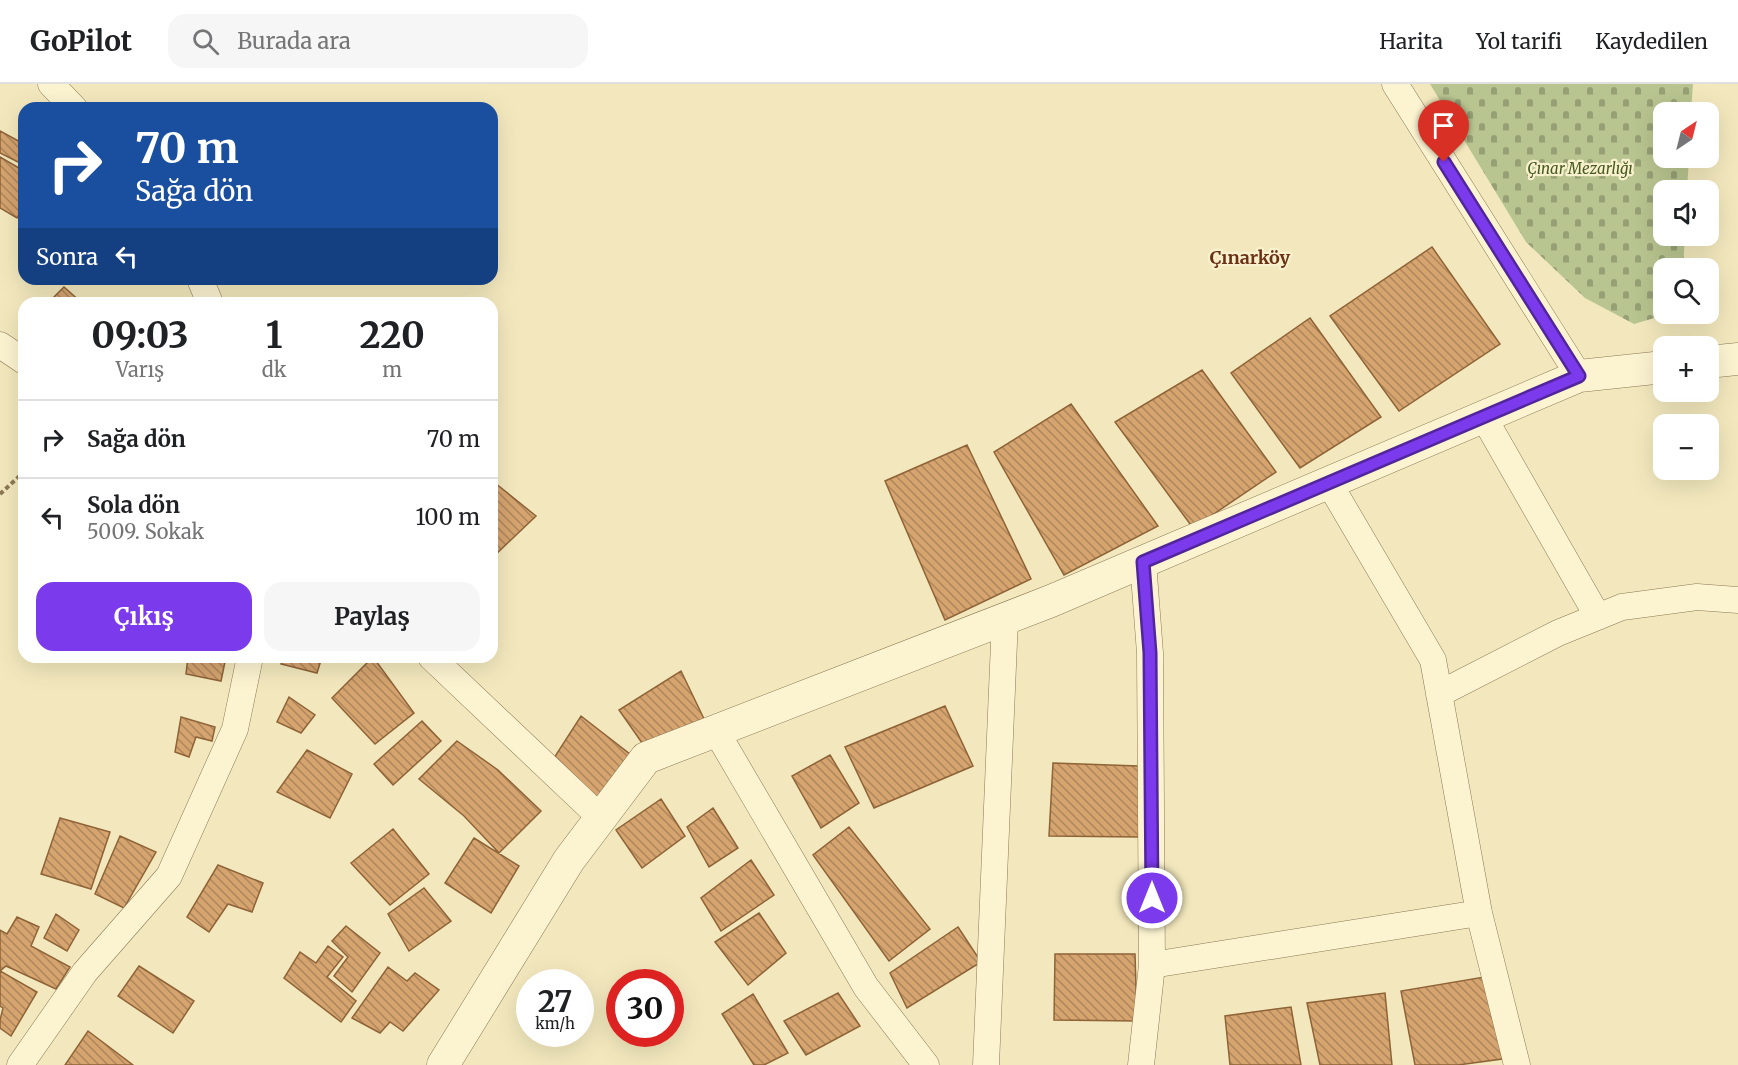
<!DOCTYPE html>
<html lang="tr">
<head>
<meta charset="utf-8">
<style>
  body { margin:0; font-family:Merriweather,serif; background:#f6f6f6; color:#202124; height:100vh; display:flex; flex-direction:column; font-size:22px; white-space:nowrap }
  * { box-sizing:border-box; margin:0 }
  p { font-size:20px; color:#757577 }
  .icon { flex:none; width:33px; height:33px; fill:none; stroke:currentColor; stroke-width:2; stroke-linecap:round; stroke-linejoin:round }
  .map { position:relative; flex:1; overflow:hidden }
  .drawer { position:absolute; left:18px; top:213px; width:480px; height:366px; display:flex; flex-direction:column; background:#fff; border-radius:18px; box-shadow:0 6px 24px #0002 }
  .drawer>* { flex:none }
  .guide { position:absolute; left:18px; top:18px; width:480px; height:183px; border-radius:18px; box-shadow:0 6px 24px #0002; background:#1a4fa0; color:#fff; overflow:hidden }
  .needle { width:39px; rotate:35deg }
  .fabs { position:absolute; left:1653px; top:18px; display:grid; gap:12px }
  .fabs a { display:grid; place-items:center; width:66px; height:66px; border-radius:12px; background:#fff; box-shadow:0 6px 24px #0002; font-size:30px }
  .speed { position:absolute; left:516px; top:885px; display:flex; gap:12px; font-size:30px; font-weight:700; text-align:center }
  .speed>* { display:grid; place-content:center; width:78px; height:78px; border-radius:50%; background:#fff; box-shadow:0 6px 24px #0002; line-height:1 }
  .speed small { font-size:15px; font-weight:400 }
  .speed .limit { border:9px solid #d22; background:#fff; color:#111 }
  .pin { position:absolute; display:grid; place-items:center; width:51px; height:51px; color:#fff; margin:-62px -26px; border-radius:50% 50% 50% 0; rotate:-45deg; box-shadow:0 0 6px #0007 }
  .pin .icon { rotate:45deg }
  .me { position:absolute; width:66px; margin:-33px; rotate:0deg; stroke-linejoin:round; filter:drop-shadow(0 0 4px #0008) }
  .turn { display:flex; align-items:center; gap:21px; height:126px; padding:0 18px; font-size:27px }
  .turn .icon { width:78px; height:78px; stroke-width:2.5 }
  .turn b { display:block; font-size:42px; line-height:51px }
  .then { display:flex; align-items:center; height:57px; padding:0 18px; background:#0003; gap:12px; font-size:22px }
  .eta { display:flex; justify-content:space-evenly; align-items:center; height:102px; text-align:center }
  .eta b { font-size:36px; font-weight:700; line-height:42px }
  .cta { display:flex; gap:12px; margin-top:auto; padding:12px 18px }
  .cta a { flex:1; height:69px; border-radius:18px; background:#7c3aed; color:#fff; font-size:24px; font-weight:700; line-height:69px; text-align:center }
  .cta a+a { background:#f6f6f6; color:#202124 }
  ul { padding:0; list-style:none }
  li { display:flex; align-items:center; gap:18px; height:78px; padding:0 18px; border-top:2px solid #e0e0e0 }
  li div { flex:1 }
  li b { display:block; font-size:22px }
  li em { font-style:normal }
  header { display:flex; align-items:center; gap:36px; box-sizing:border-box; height:84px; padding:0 30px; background:#fff; border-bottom:2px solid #e0e0e0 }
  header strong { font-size:28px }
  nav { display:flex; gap:33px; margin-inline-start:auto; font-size:21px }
  .search { width:420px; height:54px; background:#f6f6f6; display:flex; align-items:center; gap:15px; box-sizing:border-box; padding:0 21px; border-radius:18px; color:#757577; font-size:22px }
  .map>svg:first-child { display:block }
</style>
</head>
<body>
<header>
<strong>GoPilot</strong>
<div class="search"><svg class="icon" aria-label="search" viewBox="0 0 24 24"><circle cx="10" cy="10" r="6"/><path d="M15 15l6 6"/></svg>Burada ara</div>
<nav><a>Harita</a><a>Yol tarifi</a><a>Kaydedilen</a></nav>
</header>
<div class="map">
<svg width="1738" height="981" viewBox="0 0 1738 981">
  <defs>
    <pattern id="cemetery-stones" width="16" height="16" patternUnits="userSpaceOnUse" patternTransform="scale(1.5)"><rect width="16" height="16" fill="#b9c590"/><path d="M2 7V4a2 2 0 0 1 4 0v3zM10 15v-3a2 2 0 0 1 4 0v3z" fill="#97a075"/></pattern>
    <pattern id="building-back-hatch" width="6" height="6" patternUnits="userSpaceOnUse" patternTransform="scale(1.5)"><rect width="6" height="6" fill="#d5a46f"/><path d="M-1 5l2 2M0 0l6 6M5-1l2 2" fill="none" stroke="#ae865a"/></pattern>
  </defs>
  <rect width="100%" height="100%" fill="#f3e8bd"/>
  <path fill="url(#cemetery-stones)" d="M1430,0H1693L1691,28H1664V74H1689L1687,106H1664V152H1685L1683,184H1664V230H1668L1634,240L1585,214L1526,158Z"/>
  <path fill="url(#building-back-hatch)" stroke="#8e6337" stroke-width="1.5" d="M0,47L24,60V81L0,69Z
    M0,73L24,87V121L17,134L0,124Z
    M1432,163L1500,260L1399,327L1330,232Z
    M64,203L82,219H48Z
    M1310,234L1381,333L1300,384L1231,289Z
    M1202,286L1276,388L1193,444L1115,338Z
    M1071,320L1158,442L1064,491L994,368Z
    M967,361L1031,495L945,536L885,397Z
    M495,399L536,432L492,474V402Z
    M188,573H226L221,597L186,590Z
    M283,573H322L317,589L281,580Z
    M373,573L414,629L375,660L332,614Z
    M681,587L707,641L647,666L619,626Z
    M289,613L315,631L301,649L277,638Z
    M945,622L973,682L874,724L845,663Z
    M581,632L635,674L604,718L552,677Z
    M181,633L215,643L212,657L196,653L189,673L175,668Z
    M422,637L441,657L393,701L374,680Z
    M457,657L498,686L541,727L499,769L464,732L419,695Z
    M307,666L352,690L330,734L277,708Z
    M830,671L859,719L821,744L792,692Z
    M1053,679L1138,682L1140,753L1049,752Z
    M661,715L685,752L642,784L616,746Z
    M713,724L738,764L709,783L687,743Z
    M60,734L110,748L91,805L41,790Z
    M849,743L930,845L889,877L813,771Z
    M393,745L429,790L390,821L351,779Z
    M120,752L156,768L124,824L95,810Z
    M474,754L519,782L491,829L445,799Z
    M751,776L774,811L721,847L701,814Z
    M218,781L263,799L252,828L228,820L209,848L187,833Z
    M424,804L451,837L409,867L388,830Z
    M759,829L786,869L748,901L715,858Z
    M56,830L79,846L67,867L44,854Z
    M17,833L39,843L31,862L70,883L56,905L6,882L0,887V846L7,850Z
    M346,842L380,869L352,908L334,892L348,873L332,857Z
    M958,843L981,878L907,924L890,889Z
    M328,862L343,873L327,893L356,917L341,938L284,894L300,868L316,879Z
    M1055,870H1135L1137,937L1054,936Z
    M139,882L194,917L173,949L118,912Z
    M388,883L407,897L415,889L439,906L403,947L390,938L380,949L352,934Z
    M0,887L37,908L11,952L0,944V936L3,924L0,922Z
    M1490,892L1502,975L1458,981H1415L1401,907Z
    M838,909L860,942L806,971L784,937Z
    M1385,909L1392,981H1320L1307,919Z
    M753,910L788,969L764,981H754L722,930Z
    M1291,923L1301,981H1230L1225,932Z
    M88,947L133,981H65Z"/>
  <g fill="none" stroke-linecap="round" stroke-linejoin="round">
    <defs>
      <path id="minor" d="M51,0L74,24
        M1395,0L1579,292
        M200,195L210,219
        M0,261L24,277
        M1483,332L1598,533
        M1329,399L1433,576L1479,829L1517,981
        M431,573L601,734
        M1439,610L1558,549L1622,523L1697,513L1738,516
        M716,647L866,903L926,981
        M1152,881L1479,829
        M20,981L85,888L169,792L235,645L250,573
        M986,981L1005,535
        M1141,981L1152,881L1150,569L1143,478"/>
      <path id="tertiary" d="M1708,278L1738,275
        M443,981L569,776L646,674L1051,517L1579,292L1664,283"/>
    </defs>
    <use href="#minor" stroke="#8d7854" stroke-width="27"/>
    <use href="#tertiary" stroke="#8d7854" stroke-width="33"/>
    <path stroke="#8d7854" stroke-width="4" stroke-dasharray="4.5 3" stroke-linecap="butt" d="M0,410L24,388"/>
    <use href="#minor" stroke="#fcf4d1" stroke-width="26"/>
    <use href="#tertiary" stroke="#fcf4d1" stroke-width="32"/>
  </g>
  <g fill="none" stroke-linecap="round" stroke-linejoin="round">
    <defs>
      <path id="route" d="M1152,814L1150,569L1143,478L1579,292L1444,78"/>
    </defs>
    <use href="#route" stroke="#51269a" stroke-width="15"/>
    <use href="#route" stroke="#7c3aed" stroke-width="10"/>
  </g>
  <g text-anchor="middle" stroke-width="4.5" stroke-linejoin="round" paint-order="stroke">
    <g font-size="15" font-style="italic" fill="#44591f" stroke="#f9f1ce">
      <text x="1580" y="90">Çınar Mezarlığı</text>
    </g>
    <g font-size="18" font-weight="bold" fill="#6b3115" stroke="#f9f1ce">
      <text x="1250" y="180">Çınarköy</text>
    </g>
  </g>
</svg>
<div class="fabs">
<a><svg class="needle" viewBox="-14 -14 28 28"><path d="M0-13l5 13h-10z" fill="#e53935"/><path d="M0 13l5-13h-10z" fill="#757577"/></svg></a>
<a><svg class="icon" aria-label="sound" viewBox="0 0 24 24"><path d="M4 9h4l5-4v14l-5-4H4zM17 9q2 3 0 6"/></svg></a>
<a><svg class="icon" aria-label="search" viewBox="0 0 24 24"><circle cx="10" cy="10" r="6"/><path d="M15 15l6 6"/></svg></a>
<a>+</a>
<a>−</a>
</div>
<div class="speed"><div>27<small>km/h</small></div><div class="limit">30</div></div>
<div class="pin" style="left:1444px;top:78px;background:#d93025"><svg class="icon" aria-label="arrive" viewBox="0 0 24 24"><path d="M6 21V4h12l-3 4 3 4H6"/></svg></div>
<svg class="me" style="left:1152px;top:814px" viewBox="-20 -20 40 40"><circle r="17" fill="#7c3aed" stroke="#fff" stroke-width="3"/><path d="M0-11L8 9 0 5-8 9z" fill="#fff"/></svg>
<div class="guide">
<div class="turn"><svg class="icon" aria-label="right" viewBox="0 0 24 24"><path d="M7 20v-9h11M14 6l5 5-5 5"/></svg><div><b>70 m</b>Sağa dön</div></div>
<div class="then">Sonra<svg class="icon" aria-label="left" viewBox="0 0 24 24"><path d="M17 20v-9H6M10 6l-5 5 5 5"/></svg></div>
</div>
<section class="drawer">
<div class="eta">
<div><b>09:03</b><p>Varış</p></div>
<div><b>1</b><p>dk</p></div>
<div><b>220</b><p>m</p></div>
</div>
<ul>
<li><svg class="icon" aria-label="right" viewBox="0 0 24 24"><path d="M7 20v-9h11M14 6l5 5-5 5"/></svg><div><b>Sağa dön</b></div><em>70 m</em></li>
<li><svg class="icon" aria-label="left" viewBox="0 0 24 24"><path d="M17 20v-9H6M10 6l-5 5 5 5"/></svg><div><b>Sola dön</b><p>5009. Sokak</p></div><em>100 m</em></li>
</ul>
<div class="cta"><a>Çıkış</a><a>Paylaş</a></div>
</section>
</div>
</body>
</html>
